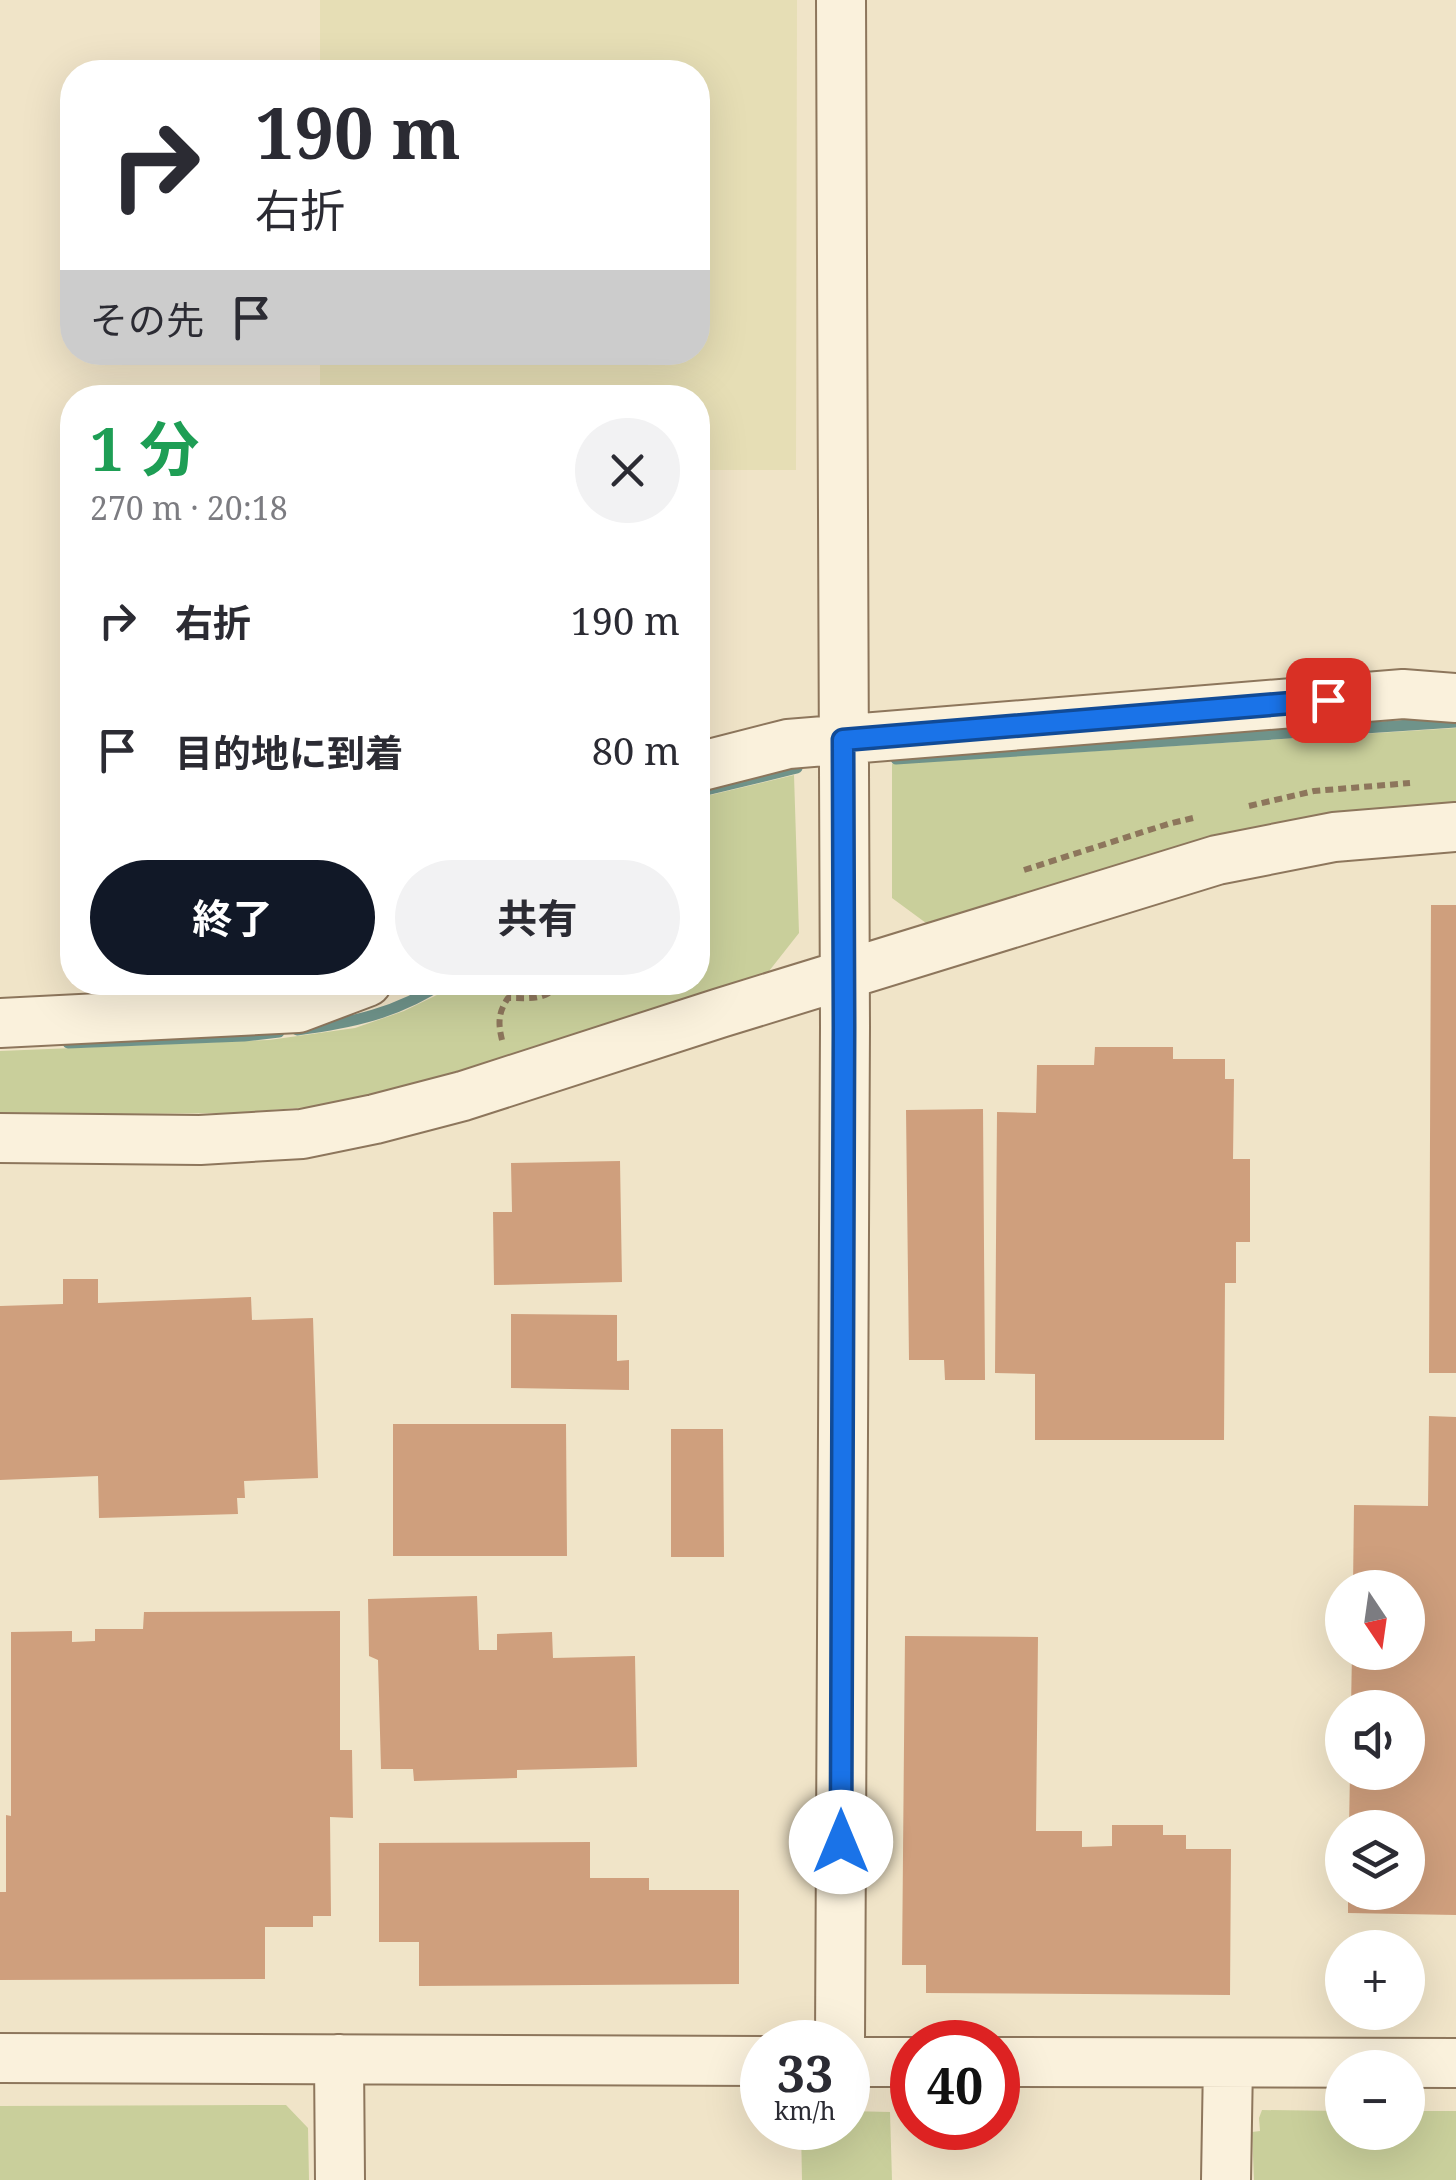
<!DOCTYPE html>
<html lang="ja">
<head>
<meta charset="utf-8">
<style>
  body { margin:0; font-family:"Noto Serif","Noto Sans JP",serif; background:#f2f2f3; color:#2b2b33; height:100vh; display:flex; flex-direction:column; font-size:38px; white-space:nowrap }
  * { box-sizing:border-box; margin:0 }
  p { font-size:32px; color:#7c7c81 }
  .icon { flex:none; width:55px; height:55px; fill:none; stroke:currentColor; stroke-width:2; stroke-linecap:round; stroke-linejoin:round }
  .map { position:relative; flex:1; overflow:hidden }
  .sheet { position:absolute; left:60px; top:385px; width:650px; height:610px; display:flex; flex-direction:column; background:#fff; border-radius:40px; box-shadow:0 10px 40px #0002 }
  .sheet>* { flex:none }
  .guide { position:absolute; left:60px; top:60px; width:650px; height:305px; border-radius:40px; box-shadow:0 10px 40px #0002; background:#fff; color:#2b2b33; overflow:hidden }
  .needle { width:65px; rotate:167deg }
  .controls { position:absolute; left:1325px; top:1570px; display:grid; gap:20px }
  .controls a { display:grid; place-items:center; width:100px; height:100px; border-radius:50%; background:#fff; box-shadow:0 10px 40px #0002; font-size:50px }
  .speed { position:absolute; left:740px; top:2020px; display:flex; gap:20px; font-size:50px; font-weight:700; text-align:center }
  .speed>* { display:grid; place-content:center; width:130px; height:130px; border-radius:50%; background:#fff; box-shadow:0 10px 40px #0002; line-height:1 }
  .speed small { font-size:25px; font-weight:400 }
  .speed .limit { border:15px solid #d22; background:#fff; color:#111 }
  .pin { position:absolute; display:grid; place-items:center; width:85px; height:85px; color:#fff; margin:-42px; border-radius:20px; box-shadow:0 5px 15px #0006 }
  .me { position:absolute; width:110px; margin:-55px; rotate:0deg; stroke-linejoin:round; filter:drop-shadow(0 0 8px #0008) }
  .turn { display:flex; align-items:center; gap:35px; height:210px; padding:0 30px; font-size:45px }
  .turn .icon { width:130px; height:130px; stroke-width:2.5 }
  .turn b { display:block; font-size:70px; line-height:85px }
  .then { display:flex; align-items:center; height:95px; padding:0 30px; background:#0003; gap:20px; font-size:38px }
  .round { display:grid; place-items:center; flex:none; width:105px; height:105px; border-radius:52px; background:#f2f2f3 }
  .summary { display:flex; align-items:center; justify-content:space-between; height:170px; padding:0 30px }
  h1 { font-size:60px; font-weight:700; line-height:75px; color:#1e9e55 }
  .primary-button { display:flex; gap:20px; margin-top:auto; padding:20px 30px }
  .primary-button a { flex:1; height:115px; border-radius:60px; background:#111827; color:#fff; font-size:40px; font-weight:700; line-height:115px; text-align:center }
  .primary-button a+a { background:#f2f2f3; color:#2b2b33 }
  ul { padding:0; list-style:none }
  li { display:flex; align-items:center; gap:30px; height:130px; padding:0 30px }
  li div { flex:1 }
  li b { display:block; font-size:38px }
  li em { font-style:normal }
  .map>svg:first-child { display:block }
</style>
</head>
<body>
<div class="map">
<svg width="1456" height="2180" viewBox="0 0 1456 2180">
  <rect width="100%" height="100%" fill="#f0e4c8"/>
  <path fill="#e6deb5" d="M320,0H797L796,470H698V398L320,397V353L698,352V72H320Z"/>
  <path fill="#c9cf9b" d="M1456,728V803H1437L1333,816L1119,866L926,923L892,898V764Z
    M794,775L799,933L762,980L420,1087L323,1106L233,1113L0,1115V1051L269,1040L355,1028L404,1011L443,992L452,983L698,982V798Z
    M286,2105L308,2128L309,2180H0V2106Z
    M1262,2110L1342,2111V2132H1408V2111H1456V2180H1254L1252,2132L1260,2131L1259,2118Z
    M848,2111L890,2112L892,2180H802L801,2128H848Z"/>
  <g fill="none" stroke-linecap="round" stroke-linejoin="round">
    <path stroke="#6f938a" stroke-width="11" d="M896,759L1456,722
      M698,792L797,768
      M297,1030C351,1023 398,1013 444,982
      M68,1043L244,1036L279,1032"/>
  </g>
  <path fill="#cf9f7d" d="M1431,905H1456V1373H1429Z
    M1095,1047H1173V1059H1225V1079H1234L1233,1159H1250V1242H1236V1283H1225L1224,1440H1035V1374L995,1373L997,1112L1036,1113L1037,1065H1094Z
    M983,1109L985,1380H945L944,1360H909L906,1110Z
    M620,1161L622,1282L494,1285L493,1212H512L511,1163Z
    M63,1279H98V1303L251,1297L252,1320L313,1318L318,1478L244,1481L245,1498H237L238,1514L99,1518L98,1476L0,1480V1306L63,1304Z
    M511,1314L617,1315V1361L629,1360V1390L511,1388Z
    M1429,1416L1456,1417V1915L1348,1913V1892H1408V1828H1349L1350,1772H1408V1708H1351L1352,1652H1408V1588H1353L1354,1505L1428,1506Z
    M393,1424H566L567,1556H393Z
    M671,1429H723L724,1557H671Z
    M477,1596L479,1650H497V1634L552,1632L553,1658L635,1656L637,1767L517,1770V1778L414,1781L413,1769H381L378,1660L369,1656L368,1599Z
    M340,1611V1750H352L353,1818L330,1817L331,1916H313V1927H265V1979L0,1980V1892H6V1815L11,1816V1632L72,1631V1642L95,1641V1629H143L144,1612Z
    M905,1636L1038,1637L1036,1831H1082V1847L1112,1846V1825H1163V1835H1186V1849H1231L1230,1995L926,1993V1965H902Z
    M590,1842V1878H649V1890H739V1984L419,1986V1942H379V1843Z"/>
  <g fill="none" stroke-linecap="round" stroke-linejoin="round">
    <defs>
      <path id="minor" d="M698,767L788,744L1403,694L1456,698
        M0,1023L298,1008L367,982
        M0,1138L200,1140L302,1134L375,1119L463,1096L720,1013L1217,860L1334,837L1456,827
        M840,2042L845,1027L841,0
        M0,2058L762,2061
        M339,2059L340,2180
        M848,2062H912
        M998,2062L1456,2063
        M1226,2180L1228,2063"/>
    </defs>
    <use href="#minor" stroke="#8d765c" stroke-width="52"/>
    <path stroke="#8d765c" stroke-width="6" stroke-dasharray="8 5" stroke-linecap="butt" d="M1249,806L1314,791L1410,783
      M1024,870L1168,824L1193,818
      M502,1040C498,1023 498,1013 508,998C529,998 548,1001 560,982"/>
    <use href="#minor" stroke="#faf1dc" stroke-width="48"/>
  </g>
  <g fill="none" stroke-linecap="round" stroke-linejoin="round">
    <defs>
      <path id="route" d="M841,1842L844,1027L843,740L1328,700"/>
    </defs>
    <use href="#route" stroke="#114b97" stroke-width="25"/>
    <use href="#route" stroke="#1a73e8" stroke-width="18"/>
  </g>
</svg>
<div class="controls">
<a><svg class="needle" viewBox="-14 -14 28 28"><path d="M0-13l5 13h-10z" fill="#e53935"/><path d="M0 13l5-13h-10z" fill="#7c7c81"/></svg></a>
<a><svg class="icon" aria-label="sound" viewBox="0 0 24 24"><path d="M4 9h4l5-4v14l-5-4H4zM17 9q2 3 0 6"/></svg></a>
<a><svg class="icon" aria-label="layers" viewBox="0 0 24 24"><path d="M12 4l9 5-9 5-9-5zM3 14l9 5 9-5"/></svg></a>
<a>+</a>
<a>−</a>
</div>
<div class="speed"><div>33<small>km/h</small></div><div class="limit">40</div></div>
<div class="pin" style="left:1328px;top:700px;background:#d93025"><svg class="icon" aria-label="arrive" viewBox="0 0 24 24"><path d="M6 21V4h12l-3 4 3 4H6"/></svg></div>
<svg class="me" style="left:841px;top:1842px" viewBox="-20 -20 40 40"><circle r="19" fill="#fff"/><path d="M0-13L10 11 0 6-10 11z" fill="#1a73e8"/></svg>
<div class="guide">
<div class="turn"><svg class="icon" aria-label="right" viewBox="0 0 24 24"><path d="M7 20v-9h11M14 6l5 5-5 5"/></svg><div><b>190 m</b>右折</div></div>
<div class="then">その先<svg class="icon" aria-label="arrive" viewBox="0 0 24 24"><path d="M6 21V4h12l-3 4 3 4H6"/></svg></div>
</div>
<section class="sheet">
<div class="summary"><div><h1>1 分</h1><p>270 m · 20:18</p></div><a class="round"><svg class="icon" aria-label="close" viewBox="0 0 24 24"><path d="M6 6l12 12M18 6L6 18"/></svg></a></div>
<ul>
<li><svg class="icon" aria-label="right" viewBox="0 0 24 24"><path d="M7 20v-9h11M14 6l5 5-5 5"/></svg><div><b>右折</b></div><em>190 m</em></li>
<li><svg class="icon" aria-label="arrive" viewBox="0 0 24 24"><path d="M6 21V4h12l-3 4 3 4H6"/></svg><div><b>目的地に到着</b></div><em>80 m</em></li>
</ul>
<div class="primary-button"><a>終了</a><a>共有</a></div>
</section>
</div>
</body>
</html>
